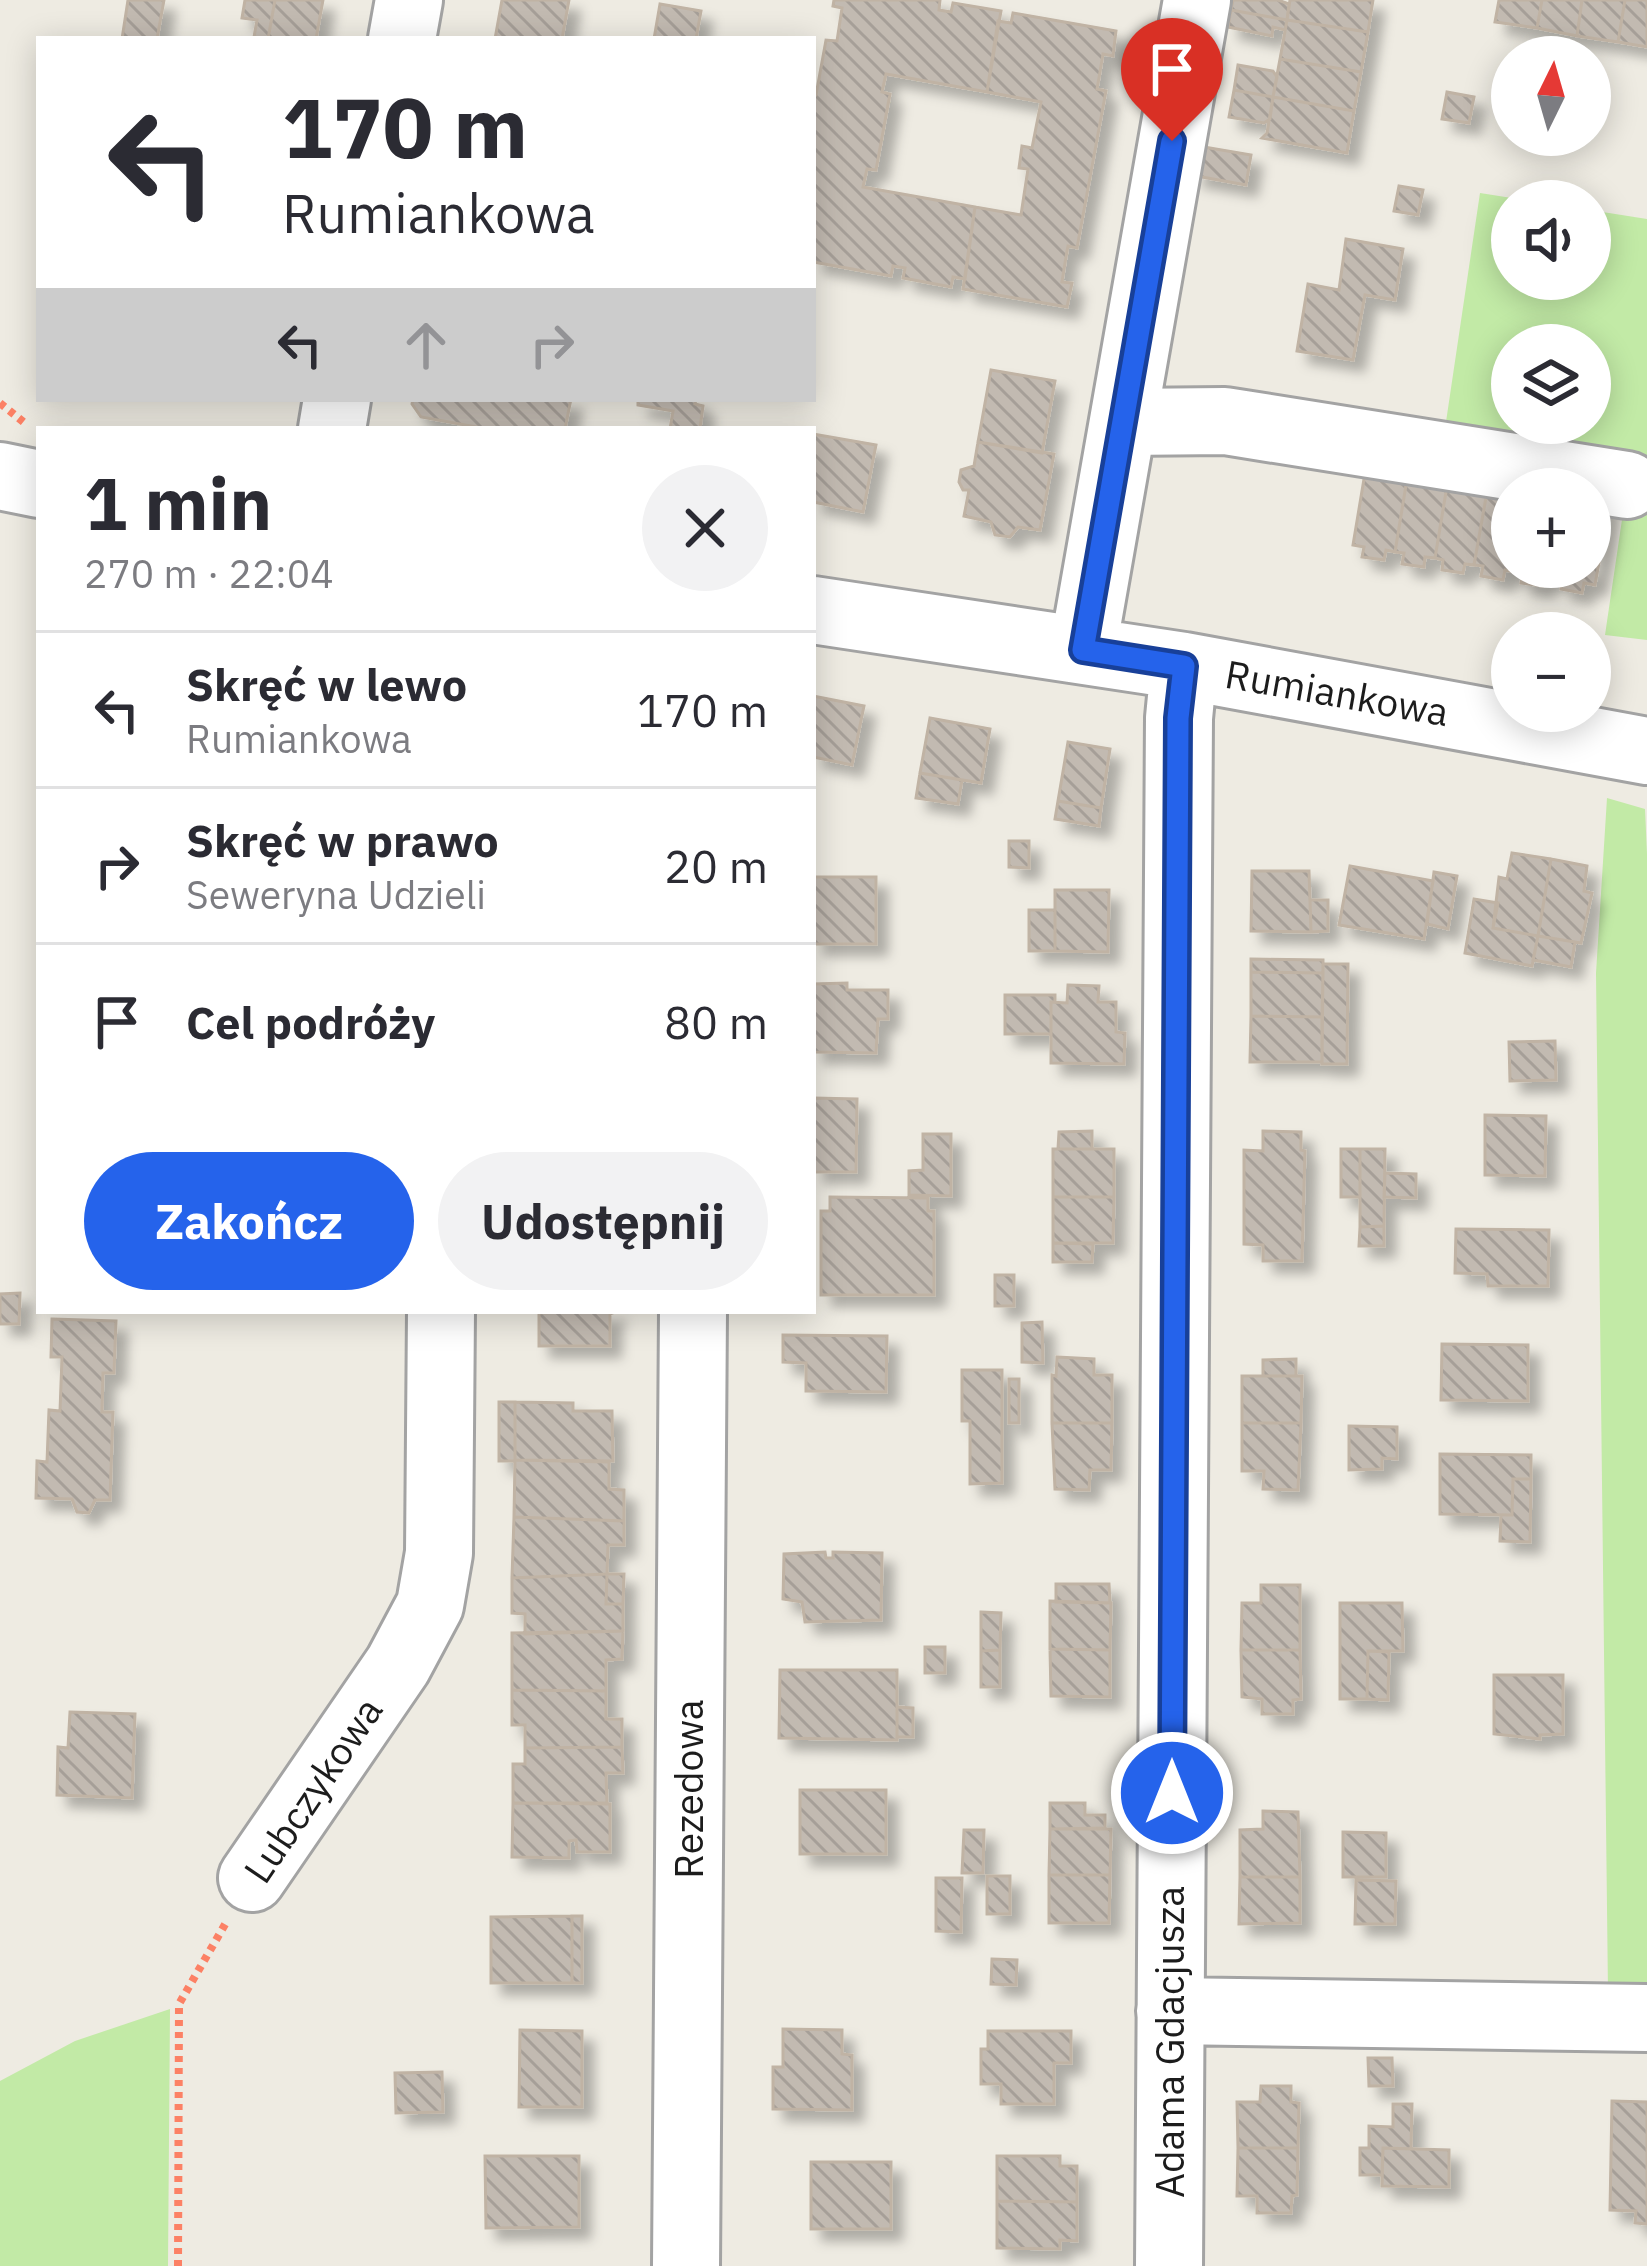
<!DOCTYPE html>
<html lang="pl">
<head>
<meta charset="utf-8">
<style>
  body { margin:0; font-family:"IBM Plex Sans",sans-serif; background:#f2f2f3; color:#2b2b33; height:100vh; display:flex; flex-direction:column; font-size:45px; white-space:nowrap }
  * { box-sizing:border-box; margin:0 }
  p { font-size:39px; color:#7c7c81 }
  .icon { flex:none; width:66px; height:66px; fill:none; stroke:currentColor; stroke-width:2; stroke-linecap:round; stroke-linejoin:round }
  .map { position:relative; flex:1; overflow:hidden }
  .details { position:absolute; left:36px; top:426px; width:780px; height:888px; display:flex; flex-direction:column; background:#fff; border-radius:0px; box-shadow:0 6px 30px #0003 }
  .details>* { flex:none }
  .guide { position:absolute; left:36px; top:36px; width:780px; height:366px; border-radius:0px; box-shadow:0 6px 30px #0003; background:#fff; color:#2b2b33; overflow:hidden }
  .needle { width:78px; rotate:5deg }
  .fabs { position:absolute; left:1491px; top:36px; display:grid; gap:24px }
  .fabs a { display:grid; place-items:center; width:120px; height:120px; border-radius:50%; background:#fff; box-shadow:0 6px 30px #0003; font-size:60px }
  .pin { position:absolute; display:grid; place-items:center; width:102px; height:102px; color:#fff; margin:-123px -51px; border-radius:50% 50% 50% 0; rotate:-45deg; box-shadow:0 0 12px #0007 }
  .pin .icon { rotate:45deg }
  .me { position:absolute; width:132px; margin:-66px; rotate:0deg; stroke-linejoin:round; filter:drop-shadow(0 0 9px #0008) }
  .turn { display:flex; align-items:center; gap:42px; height:252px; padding:0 48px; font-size:54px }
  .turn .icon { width:156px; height:156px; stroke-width:2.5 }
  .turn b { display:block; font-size:84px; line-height:102px }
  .lanes { display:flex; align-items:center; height:114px; padding:0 48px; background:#0003; justify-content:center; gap:60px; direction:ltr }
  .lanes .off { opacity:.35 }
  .round { display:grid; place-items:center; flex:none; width:126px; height:126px; border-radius:63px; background:#f2f2f3 }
  .overview { display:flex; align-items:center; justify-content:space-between; height:204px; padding:0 48px }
  h1 { font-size:72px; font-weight:800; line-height:90px }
  .action { display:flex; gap:24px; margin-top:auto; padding:24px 48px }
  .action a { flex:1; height:138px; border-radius:72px; background:#2563eb; color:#fff; font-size:48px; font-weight:800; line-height:138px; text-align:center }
  .action a+a { background:#f2f2f3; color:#2b2b33 }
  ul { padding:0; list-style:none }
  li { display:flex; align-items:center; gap:36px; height:156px; padding:0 48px; border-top:3px solid #e1e1e2 }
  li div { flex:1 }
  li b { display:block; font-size:45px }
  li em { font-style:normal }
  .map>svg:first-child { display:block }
</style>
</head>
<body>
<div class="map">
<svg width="1647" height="2266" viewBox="0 0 1647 2266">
  <defs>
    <pattern id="building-back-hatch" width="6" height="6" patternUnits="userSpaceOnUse" patternTransform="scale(3)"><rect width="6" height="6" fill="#c2bab1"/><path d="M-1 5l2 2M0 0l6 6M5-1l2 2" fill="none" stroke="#a69f98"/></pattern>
    <filter id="shadow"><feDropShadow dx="11" dy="11" stdDeviation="6" flood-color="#0004"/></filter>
  </defs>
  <rect width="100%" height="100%" fill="#eeebe2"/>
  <path fill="#c2eaa6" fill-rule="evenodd" d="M1480,193L1531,201H1512V279H1590V210L1647,219V640L1605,635L1629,472L1443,442ZM1512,345H1590V423H1512Z
    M1607,798L1645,809L1647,854V1993L1608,1992L1596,973Z
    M170,2009L168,2266H0V2081L75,2041Z"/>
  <path fill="url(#building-back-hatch)" stroke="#c0b3a4" stroke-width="3" filter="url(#shadow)" d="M128,0H164L157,39H122Z
    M245,0H275L268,39L254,37L257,20L242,18Z
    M275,0H323L316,39H268Z
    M502,0H569L562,39H495Z
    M834,0H940L939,10L951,12L953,3L1001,11L987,92L886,74L882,92L890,94L876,170L867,169L863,187L975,207L965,279L953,277L951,287L903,278L905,268L893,266L891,276L813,262V95H816L826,40L837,41L842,8L833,6Z
    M1233,0H1278L1289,4L1287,20L1231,10Z
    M1290,0H1373L1368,32L1287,20Z
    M1499,0H1542L1537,28L1495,22Z
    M1542,0H1582L1577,36L1537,28Z
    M1582,0H1625L1618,42L1577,36Z
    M1625,0H1647V47L1618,42Z
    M660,4L701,11L696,39H654Z
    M1231,10L1287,20L1285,30L1273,27L1272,36L1228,27Z
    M1013,13L1116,31L1113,56L1103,54L1099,78L1097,89L1106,91L1077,248L1068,246L1066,257L1062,282L1072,283L1067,307L963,289L975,207L1021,215L1024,195L1028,169L1019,168L1022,146L1032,148L1041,102L987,92L998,21L1011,23Z
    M1287,20L1368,32L1361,72L1280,59Z
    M1280,59L1361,72L1354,111L1273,97Z
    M1238,65L1273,71L1277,77L1273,97L1234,90Z
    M1234,90L1273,97L1270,119L1264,123L1229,117Z
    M1447,92L1474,97L1469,123L1442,119Z
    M1273,97L1354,111L1347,153L1262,138L1267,133Z
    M1204,147L1251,155L1246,185L1191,175Z
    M1399,186L1423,190L1418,215L1394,211Z
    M1346,239L1403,249L1395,300L1365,295L1353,360L1297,351L1308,284L1339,290Z
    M991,370L1055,381L1042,453L978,442Z
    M413,399H571L565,429H487L421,417L412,404Z
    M638,399H696L695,404L703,406L700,429H670L673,411L638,405Z
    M813,434L876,445L863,512L813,502Z
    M978,442L1054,454L1040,530L1018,527L1010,537L995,535L991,522L964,516L969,490H963L959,482L961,470L974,466Z
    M1368,455L1408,473L1395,552L1386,550L1384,560L1362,557L1364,547L1353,545Z
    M1450,468L1488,486L1474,565L1465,564L1463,573L1442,570L1443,560L1435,558Z
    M1450,468L1435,558L1425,557L1424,567L1402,564L1404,553L1395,552L1408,473Z
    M1488,486L1512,489L1515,567L1514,572L1505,570L1503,580L1481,576L1483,566L1474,565Z
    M1590,491L1611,495L1595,585L1584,583L1582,593L1561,589L1562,579L1553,578L1555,567H1590Z
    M1515,567H1555L1553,578L1545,577L1543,586L1521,583L1523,573L1514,572Z
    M813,696L864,706L852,765L813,757Z
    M930,718L990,729L981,783L920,773Z
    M1068,742L1110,749L1101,808L1058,801Z
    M920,773L962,780L958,804L916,798Z
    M1058,801L1101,808L1099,826L1055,819Z
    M1009,841H1029V868L1009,867Z
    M1512,853L1551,859L1538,936L1493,928L1499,877L1507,879Z
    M1551,859L1587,866L1584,891L1592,893L1581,943L1538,936Z
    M1350,866L1433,881L1424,939L1339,925Z
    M1252,871H1309L1311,932L1251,931Z
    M1434,872L1457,876L1448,929L1427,924Z
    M813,877H876V944H813Z
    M1055,890H1109L1108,952L1055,951Z
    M1474,899L1498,903L1493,928L1538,936L1532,966L1465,953Z
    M1310,900H1328V931L1311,932Z
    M1029,910H1055V951H1029Z
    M1538,936L1575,942L1571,967L1533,960Z
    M1251,959L1323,960V973L1251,972Z
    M1323,964H1348L1347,1064H1322Z
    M1251,972L1323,973L1322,1017L1251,1016Z
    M847,983V990H888V1019H878L876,1053L813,1052V984Z
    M1068,985L1099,986L1098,1002H1116V1032L1125,1033L1124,1064L1051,1063V1002L1067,1003Z
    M1005,995H1055V1002H1051V1034H1005Z
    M1251,1016L1322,1017V1062H1250Z
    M1555,1041L1556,1080L1510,1081L1509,1042Z
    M813,1098L857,1099L856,1172H813Z
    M1485,1115L1546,1116L1545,1176L1485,1175Z
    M1092,1131V1149H1058L1059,1132Z
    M1263,1131L1301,1132V1150L1305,1151L1302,1261H1263V1245L1244,1244V1150L1263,1151Z
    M923,1134H951V1196L909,1195V1171L923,1170Z
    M1053,1149H1114V1197H1053Z
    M1341,1149H1360V1197H1341Z
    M1360,1149H1385L1384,1226L1360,1227Z
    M1385,1173L1416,1174V1198L1384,1197Z
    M830,1197L928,1198V1211H934V1295H821V1211H830Z
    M1053,1197H1114L1113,1243H1053Z
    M1384,1226V1246H1359L1360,1227Z
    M1456,1229L1549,1230L1548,1286H1488L1487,1274L1455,1273Z
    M1053,1243L1093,1244L1092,1262H1053Z
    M995,1275H1014V1306H995Z
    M20,1293L19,1324H0V1294Z
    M617,1311L610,1314V1346H539V1313Z
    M52,1319L116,1321L114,1373H103L102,1412H113L110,1500H95L89,1513L77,1512L72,1499L36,1498L37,1461L47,1462L49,1410L60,1411L62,1357H51Z
    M1042,1322L1043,1363L1022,1362V1323Z
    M783,1335L887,1336L886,1392L806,1391V1363L783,1362Z
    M1442,1344L1528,1345V1401L1441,1400Z
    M1057,1357L1094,1359V1375H1112V1423H1052V1375L1056,1376Z
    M1296,1359V1376H1263V1360Z
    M962,1370H1002V1483L970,1484V1421H962Z
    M1242,1376H1302L1301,1423H1242Z
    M1009,1379H1019V1423H1009Z
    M499,1402H515V1461H499Z
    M515,1402L573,1403V1411H612L613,1461L515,1460Z
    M1052,1423H1112L1111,1470H1090L1089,1490L1055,1489Z
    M1242,1423H1301L1298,1490L1263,1489L1264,1471H1242Z
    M1349,1426L1397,1427V1459L1382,1458V1469L1349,1470Z
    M1440,1454L1531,1455V1479H1513L1512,1515L1440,1514Z
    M515,1460L609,1462V1489L624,1490V1521L514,1517Z
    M1513,1479H1531L1530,1542L1500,1541L1501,1515H1512Z
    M514,1517L624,1521V1545H608L607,1574L512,1578Z
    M825,1552L826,1558H833V1552L882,1553L881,1620L805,1622L802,1602L783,1599L784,1554Z
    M607,1574H624L623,1604H606Z
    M607,1574L606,1604H623V1631L525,1634V1614L512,1613V1578Z
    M1056,1584H1109L1110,1603L1056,1602Z
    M1261,1585H1300V1650H1241L1242,1603H1261Z
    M1050,1601L1111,1603L1110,1650L1050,1649Z
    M1340,1603H1402L1403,1651H1368L1367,1699H1340Z
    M981,1612L1001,1613L1000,1650L981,1651Z
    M623,1631L622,1659L606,1660V1691L512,1690V1633Z
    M925,1647H945V1673H925Z
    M1050,1649L1110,1650V1697L1051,1696Z
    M1000,1650V1687H981V1651Z
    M1241,1650H1300L1301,1699L1293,1700V1714H1262V1699L1242,1697Z
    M1368,1651L1389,1652L1388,1700L1367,1699Z
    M780,1670H897V1740L779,1738Z
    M1494,1675H1563V1734L1540,1735V1739L1494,1734Z
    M512,1690L606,1691V1719H622V1747L525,1748V1725H512Z
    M897,1707L913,1708V1737H897Z
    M70,1712L135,1714L132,1798L57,1795L58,1747L68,1748Z
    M622,1747L623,1773H606L607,1803H513V1764H525V1748Z
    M800,1790H886V1854H800Z
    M513,1803L610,1804V1852H577L576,1840L569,1841V1858L512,1857Z
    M1050,1803H1085V1815H1105V1828L1050,1829Z
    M1263,1811L1298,1812L1300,1877H1240V1830L1263,1829Z
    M1050,1829H1111L1110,1875H1049Z
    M964,1830H984L983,1873H962Z
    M1343,1832L1386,1833V1877H1343Z
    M1049,1875H1110L1109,1923H1049Z
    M987,1876H1010V1914H987Z
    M1240,1877H1300V1923L1239,1924Z
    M936,1878H962L961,1932L936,1931Z
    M1356,1880L1396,1881L1395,1924H1355Z
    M572,1916H582V1983H572Z
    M572,1916V1983H491V1917Z
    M992,1959L1017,1960L1016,1985L991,1984Z
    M783,2029L842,2030V2054L852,2055V2110L773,2109V2067H783Z
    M520,2030L582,2031V2107H519Z
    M988,2031H1071V2063H1054V2104H1001V2084H981V2049H988Z
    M1368,2058H1392L1393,2086H1369Z
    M442,2072L443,2112L396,2113L395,2073Z
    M1261,2086H1291V2102L1299,2103L1298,2148H1238L1237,2102H1260Z
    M1612,2101L1647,2102V2224L1635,2223L1636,2211L1610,2210Z
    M1393,2104H1412L1411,2149L1383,2148L1382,2175H1360V2148H1369V2126L1393,2127Z
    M1238,2148H1298L1297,2195L1292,2196L1291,2213H1257V2196H1237Z
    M1383,2148L1449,2150V2187L1382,2186Z
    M485,2156H579V2227L486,2228Z
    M997,2156H1060V2166H1077V2202L997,2201Z
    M811,2162H891V2229H811Z
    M997,2201L1077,2202V2241L1060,2240V2249L997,2248Z"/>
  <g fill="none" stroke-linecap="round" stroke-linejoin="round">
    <defs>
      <path id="minor" d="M402,39L409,0
        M1123,422L1225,421L1627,485
        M332,429L337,399
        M0,476L39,484
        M813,610L1184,666L1647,751
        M1083,649L1197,0
        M252,1878L398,1665L430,1605L439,1553L441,1311
        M1170,2011L1647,2018
        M686,2266L693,1311
        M1169,2266L1179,718L1184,666"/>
    </defs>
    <use href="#minor" stroke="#a3a3a3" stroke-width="72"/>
    <path stroke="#fc8165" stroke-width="8" stroke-dasharray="6 6" stroke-linecap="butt" d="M0,403L26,424
      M178,2266L179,2004L227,1921"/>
    <use href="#minor" stroke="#fff" stroke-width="66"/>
  </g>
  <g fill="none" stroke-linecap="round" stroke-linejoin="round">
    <defs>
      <path id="route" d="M1172,1793L1178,718L1184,666L1083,650L1172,141"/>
    </defs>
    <use href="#route" stroke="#184099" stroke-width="30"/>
    <use href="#route" stroke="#2563eb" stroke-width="21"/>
  </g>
  <g text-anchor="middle" stroke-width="10" stroke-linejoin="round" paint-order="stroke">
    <g font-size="39" fill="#1c1c1c" stroke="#fff">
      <text transform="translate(1337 693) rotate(10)" y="14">Rumiankowa</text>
      <text transform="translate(689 1789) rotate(-90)" y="14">Rezedowa</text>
      <text transform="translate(313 1790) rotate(-56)" y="14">Lubczykowa</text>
      <text transform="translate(1170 2042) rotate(-90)" y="14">Adama Gdacjusza</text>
    </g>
  </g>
</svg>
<div class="fabs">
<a><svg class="needle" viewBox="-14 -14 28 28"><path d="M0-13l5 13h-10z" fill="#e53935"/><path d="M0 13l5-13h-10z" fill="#7c7c81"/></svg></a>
<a><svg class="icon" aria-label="sound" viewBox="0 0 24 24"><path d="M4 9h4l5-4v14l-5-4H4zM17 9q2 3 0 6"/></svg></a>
<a><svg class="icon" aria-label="layers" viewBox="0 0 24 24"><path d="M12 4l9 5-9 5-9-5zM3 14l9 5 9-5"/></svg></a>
<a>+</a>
<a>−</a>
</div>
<div class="pin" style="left:1172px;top:141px;background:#d93025"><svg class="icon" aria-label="arrive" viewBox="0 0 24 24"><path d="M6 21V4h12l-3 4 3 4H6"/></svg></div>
<svg class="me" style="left:1172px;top:1793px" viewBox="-20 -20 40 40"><circle r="17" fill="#2563eb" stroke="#fff" stroke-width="3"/><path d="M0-11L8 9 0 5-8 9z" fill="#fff"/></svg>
<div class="guide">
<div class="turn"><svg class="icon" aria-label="left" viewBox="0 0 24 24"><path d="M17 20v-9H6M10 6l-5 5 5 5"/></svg><div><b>170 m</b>Rumiankowa</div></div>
<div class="lanes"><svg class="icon" aria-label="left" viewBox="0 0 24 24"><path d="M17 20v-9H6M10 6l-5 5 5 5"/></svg><svg class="icon off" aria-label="ahead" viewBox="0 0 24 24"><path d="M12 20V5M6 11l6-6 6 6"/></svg><svg class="icon off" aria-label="right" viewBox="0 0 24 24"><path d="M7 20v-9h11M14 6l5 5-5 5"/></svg></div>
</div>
<section class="details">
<div class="overview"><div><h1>1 min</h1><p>270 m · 22:04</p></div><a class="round"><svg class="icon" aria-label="close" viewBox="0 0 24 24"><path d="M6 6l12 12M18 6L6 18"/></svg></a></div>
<ul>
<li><svg class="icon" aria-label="left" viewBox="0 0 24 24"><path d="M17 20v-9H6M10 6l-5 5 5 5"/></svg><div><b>Skręć w lewo</b><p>Rumiankowa</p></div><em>170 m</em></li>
<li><svg class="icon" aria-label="right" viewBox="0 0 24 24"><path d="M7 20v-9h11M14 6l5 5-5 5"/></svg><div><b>Skręć w prawo</b><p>Seweryna Udzieli</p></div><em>20 m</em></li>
<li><svg class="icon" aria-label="arrive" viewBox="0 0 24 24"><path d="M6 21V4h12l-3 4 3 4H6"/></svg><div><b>Cel podróży</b></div><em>80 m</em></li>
</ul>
<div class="action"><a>Zakończ</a><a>Udostępnij</a></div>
</section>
</div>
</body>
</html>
